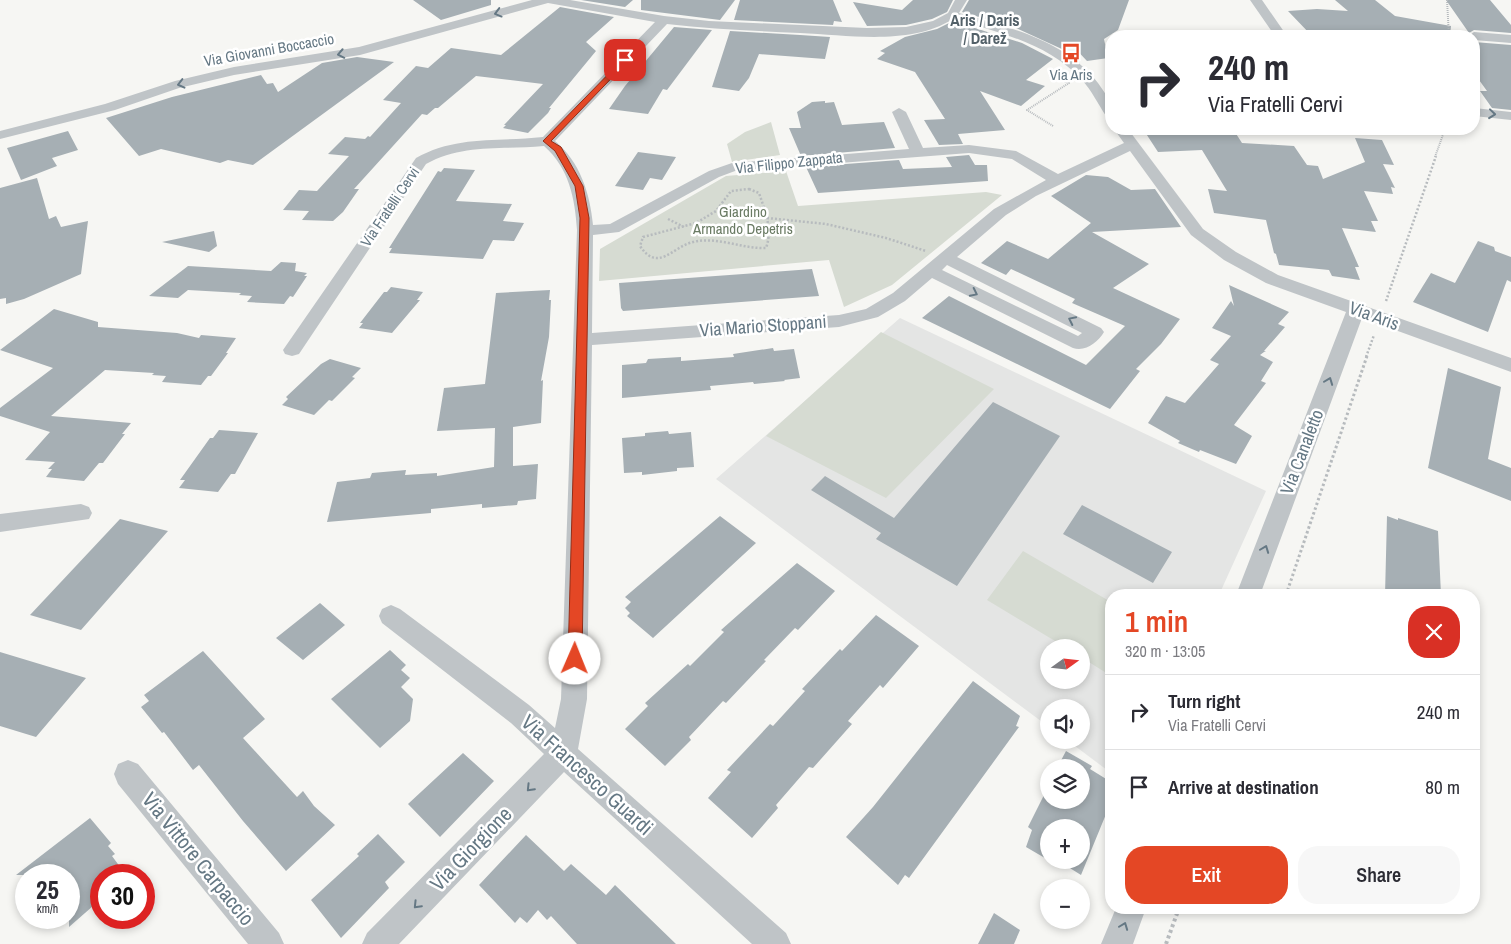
<!DOCTYPE html>
<html lang="en">
<head>
<meta charset="utf-8">
<style>
  body { margin:0; font-family:"Archivo Narrow",sans-serif; background:#f7f7f7; color:#2b2b33; height:100vh; display:flex; flex-direction:column; font-size:19px; white-space:nowrap }
  * { box-sizing:border-box; margin:0 }
  p { font-size:16px; color:#7c7c81 }
  .icon { flex:none; width:28px; height:28px; fill:none; stroke:currentColor; stroke-width:2; stroke-linecap:round; stroke-linejoin:round }
  .map { position:relative; flex:1; overflow:hidden }
  .sheet { position:absolute; left:1105px; top:589px; width:375px; height:325px; display:flex; flex-direction:column; background:#fff; border-radius:20px; box-shadow:0 2px 8px #0003 }
  .sheet>* { flex:none }
  .guide { position:absolute; left:1105px; top:30px; width:375px; height:105px; border-radius:20px; box-shadow:0 2px 8px #0003; background:#fff; color:#2b2b33; overflow:hidden }
  .needle { width:32px; rotate:75deg }
  .controls { position:absolute; left:1040px; top:639px; display:grid; gap:10px }
  .controls a { display:grid; place-items:center; width:50px; height:50px; border-radius:50%; background:#fff; box-shadow:0 2px 8px #0003; font-size:25px }
  .speed { position:absolute; left:15px; top:864px; display:flex; gap:10px; font-size:25px; font-weight:700; text-align:center }
  .speed>* { display:grid; place-content:center; width:65px; height:65px; border-radius:50%; background:#fff; box-shadow:0 2px 8px #0003; line-height:1 }
  .speed small { font-size:12px; font-weight:400 }
  .speed .limit { border:8px solid #d22; background:#fff; color:#111 }
  .pin { position:absolute; display:grid; place-items:center; width:42px; height:42px; color:#fff; margin:-21px; border-radius:10px; box-shadow:0 2px 8px #0006 }
  .me { position:absolute; width:55px; margin:-28px; rotate:1deg; stroke-linejoin:round; filter:drop-shadow(0 0 4px #0008) }
  .turn { display:flex; align-items:center; gap:18px; height:105px; padding:0 20px; font-size:22px }
  .turn .icon { width:65px; height:65px; stroke-width:2.5 }
  .turn b { display:block; font-size:35px; line-height:42px }
  .round { display:grid; place-items:center; flex:none; width:52px; height:52px; border-radius:20px; background:#f7f7f7 }
  .summary { display:flex; align-items:center; justify-content:space-between; height:85px; padding:0 20px }
  h1 { font-size:30px; font-weight:600; line-height:38px; color:#e44725 }
  .cta { display:flex; gap:10px; margin-top:auto; padding:10px 20px }
  .cta a { flex:1; height:58px; border-radius:20px; background:#e44725; color:#fff; font-size:20px; font-weight:600; line-height:58px; text-align:center }
  .cta a+a { background:#f7f7f7; color:#2b2b33 }
  ul { padding:0; list-style:none }
  li { display:flex; align-items:center; gap:15px; height:75px; padding:0 20px; border-top:1px solid #e1e1e2 }
  li div { flex:1 }
  li b { display:block; font-size:19px }
  li em { font-style:normal }
  .map>svg:first-child { display:block }
</style>
</head>
<body>
<div class="map">
<svg width="1511" height="944" viewBox="0 0 1511 944">
  <rect width="100%" height="100%" fill="#f6f6f3"/>
  <path fill="#e4e5e4" fill-rule="evenodd" d="M900,318L1266,491L1219,595H1111V773L1067,740H1081V708H1049V727L716,479ZM1049,648H1081V680H1049Z"/>
  <path fill="#d6dbd2" d="M771,122L780,155L732,162L727,144L745,132Z
    M786,171L798,206L986,192L1002,195L892,285L844,307L829,260L599,281L600,249L726,176Z
    M881,332L994,389L886,498L766,436Z
    M1023,551L1111,602V676L1081,657V648L1065,647L987,600Z"/>
  <path fill="#a6afb4" d="M413,0H491V5L441,20Z
    M581,0H633L625,7Z
    M641,0H735L720,20L641,10Z
    M740,0H833L842,22L834,21L833,25L734,20Z
    M913,0H953L947,12L932,19L906,25L867,26L853,2L902,10Z
    M969,0H1129L1118,30L1104,39L1108,58L1087,61L1071,44L1064,50L1016,28L962,12Z
    M1335,0H1375L1395,16L1451,26L1450,36H1312L1288,11L1317,9L1348,11Z
    M1446,0H1490L1511,25V33L1474,30L1469,33Z
    M560,7L614,17L586,42L596,51L549,108H551L548,113L528,133L503,128L506,125H504L543,84L476,76L438,108H435L427,115L422,114L354,189H359L343,212L333,221L302,220L309,211L283,210L299,190L317,191L349,156L328,154L345,137L365,139L368,136L370,137L401,103L383,100L416,66L428,68L451,48L501,55Z
    M953,21L1022,43L1053,59L1026,80L1045,86L1021,106L980,91L1005,130L958,134L963,144L939,145L924,120L945,119L915,72L877,59L885,53L880,51L905,37L937,29Z
    M674,27L712,30L667,90L663,89L648,114L609,109L625,86Z
    M730,31L800,35L830,37L825,59L759,54L749,78L739,91L712,87Z
    M1474,42L1511,45V110L1492,108L1480,91H1487L1474,73Z
    M357,57L394,62L253,165L228,160L220,163L161,149L139,156L106,118L172,97L261,75L267,84L273,83L278,92L322,63Z
    M825,101V103L834,102L842,125L884,122L895,148L801,156L789,128H801L797,112L812,102Z
    M1143,129H1233L1242,143L1294,146L1307,165L1318,166L1323,179L1365,162L1355,138L1382,140L1394,165L1383,164L1395,188L1391,187L1393,194L1364,191L1378,221H1371L1376,232L1342,228L1359,267H1355L1360,280L1332,276L1329,270L1279,265L1276,254L1274,253L1266,220L1214,213L1208,189L1227,191L1202,150L1158,152Z
    M68,131L78,150L52,158L57,166L21,180L7,148Z
    M638,152L676,157L662,180L650,178L643,190L615,186Z
    M969,155L975,165H987L988,181L818,193L806,167L899,160L903,169L952,167L946,157Z
    M444,168L475,170L456,201L512,204L503,221L524,223L514,241L493,240L483,259L389,253L392,248H389L438,171L441,172Z
    M1086,175L1108,177L1131,190L1155,189L1181,227L1092,232L1149,264L1113,288L1180,319L1161,344L1136,369L1140,371L1110,409L922,318L949,296L1086,365L1125,326L1072,303L1075,299L1011,269L1006,275L981,263L1007,241L1048,259L1091,223L1051,196Z
    M37,178L49,219L56,216L61,227L88,221L81,274L24,299L6,304V298L0,299V188Z
    M214,231L217,246L209,252L162,242Z
    M1478,241L1494,247L1495,251L1511,257V282L1507,280L1488,332L1413,302L1431,273L1455,283Z
    M281,262L296,263L295,271L307,273L304,276H307L293,297L290,296L284,304L247,302L252,296L239,295L241,293L188,290L178,298L149,296L188,266L271,271Z
    M812,269L819,296L623,311L621,308L619,283Z
    M1229,285L1289,312L1278,324L1285,327L1264,351L1266,352H1264L1260,355L1273,362L1261,381L1266,383L1234,425L1252,436L1236,464L1200,450L1199,452L1178,443L1180,441L1148,423L1166,396L1185,403L1219,364L1210,360L1231,336L1212,328L1231,301L1234,306Z
    M391,287L423,292L417,300H420L392,333L359,328L363,323H360L384,292H387Z
    M550,290L549,300H551L549,337L541,381L543,380L541,423L513,427V466L538,464L536,499L518,501L517,505L482,508V504L431,509V513L327,522L337,482L370,478L372,473L406,470L405,475L437,473V476L494,467L495,428L437,431L444,388L485,384L496,293Z
    M54,309L98,322V327L177,333L199,338L201,335L236,338L226,353H228L211,376H208L201,385L162,382L166,376L152,375L154,373L105,370L51,416L131,423L122,434H125L103,463H99L84,481L46,477L52,469H48L55,462L25,460L50,432L0,416V408L53,368L0,350Z
    M773,348L774,351L794,349L800,378L784,380L785,381L754,384L753,382L710,386L711,390L622,398V365L646,363L648,359L681,357V361L734,357L733,354Z
    M330,359L361,368L352,377L355,378L332,401L329,400L314,415L282,405L288,399L286,397L321,364Z
    M1448,368L1501,387L1488,459L1511,468V501L1428,468Z
    M993,402L1060,436L957,586L876,539L881,533L811,490L825,476L894,518Z
    M219,430L258,433L235,474H231L218,492L179,488L185,480H180L210,438H213Z
    M668,431L669,434L691,432L694,467L677,468V471L642,475V472L624,473L622,438L645,436V433Z
    M1082,505L1172,552L1153,583L1063,534Z
    M720,516L756,543L653,638L627,616L630,613L625,608L631,602L625,597Z
    M1387,516L1398,520V518L1438,531L1441,595H1385Z
    M120,519L168,531L81,630L30,615Z
    M797,563L835,591L798,630L795,628L764,660L766,661L726,703L723,701L689,737L691,740L665,766L625,729L648,706L645,703L688,664L690,666L724,632L721,630Z
    M320,603L345,625L303,660L276,638Z
    M876,615L919,646L883,688L880,685L848,721L852,724L813,768L809,767L776,805L778,808L752,838L708,798L731,772L727,770L770,724L773,726L805,691L802,689L840,649L842,651Z
    M390,650L406,665L401,670L410,678L401,687L413,699L410,721L380,748L331,699Z
    M203,651L265,719L243,738L297,797L303,791L314,806L335,825L286,871L243,821L199,765L193,770L164,732L162,733L141,707L149,701L144,695Z
    M0,652L86,678L36,737L0,726Z
    M973,681L1020,716L1016,726L1019,727L909,878L905,875L898,885L846,837L873,807Z
    M1066,751L1092,766L1090,769L1111,782V802L1081,875L1057,860H1081V828H1049L1050,861L1026,847L1032,830L1028,827L1049,785V800H1081V768H1057Z
    M463,753L494,781L440,837L408,804Z
    M90,818L111,843L108,846L115,854L112,856L126,875H101V899L69,927V875H16Z
    M378,834L405,862L385,882L389,888L341,938L311,900L359,856L357,854Z
    M526,835L564,871L571,864L606,895L615,885L676,944H577L551,916L547,920L538,910L527,923L520,917L515,923L479,885Z
    M994,913L1020,930L1014,944H978Z"/>
  <g fill="none" stroke-linecap="round" stroke-linejoin="round">
    <path stroke="#b7bbbe" stroke-width="2" stroke-dasharray="1 1" stroke-linecap="butt" d="M1447,0L1449,36
      M1053,126L1027,110L1069,83L1049,76L1054,72
      M1435,157L1445,129"/>
    <path stroke="#b7bbbe" stroke-width="2.5" stroke-dasharray="2 2" stroke-linecap="butt" d="M749,189L759,193C765,211 773,229 766,248C742,249 717,236 693,242C672,247 658,273 640,246L643,237L696,223L716,211L731,191Z
      M767,218L826,224L886,238L926,251
      M668,219L684,227
      M1386,301L1436,156
      M1366,357L1374,335"/>
    <path stroke="#b7bbbe" stroke-width="3" stroke-dasharray="2.5 2.5" stroke-linecap="butt" d="M1286,595L1367,356"/>
    <path stroke="#b7bbbe" stroke-width="4" stroke-dasharray="3 3" stroke-linecap="butt" d="M1166,944L1179,908"/>
    <path fill="#bfc4c7" fill-rule="evenodd" d="M532,0H570L664,16L709,21L867,28L906,27L933,21L948,13L955,0H967L959,13C1008,27 1065,40 1098,83C1107,96 1112,101 1111,117L1106,116C1098,104 1092,91 1082,80C1049,44 999,32 953,19C910,46 849,35 800,33C756,31 711,29 667,24L555,141C580,162 590,193 593,225L610,224L709,171L732,163L909,149L892,112L899,108L906,112L923,148L969,145L1016,151L1058,174L1124,143L1114,129H1128L1203,229L1236,252L1278,275L1511,358V372L1362,318L1260,595H1236L1346,312L1266,283L1224,260L1191,235L1130,151L1036,196L1006,215L957,257L1101,328L1104,332C1098,342 1086,352 1073,348L932,278L905,301L878,317L839,327L592,345L587,699L578,749L786,933L791,944H752L564,772L399,944H362L367,933L544,754L511,723L382,623L379,616L382,609L391,605L400,609L529,705L555,728L561,699L577,230C575,198 569,168 544,146C503,150 463,143 426,164L299,354L292,356L285,354L283,350L416,158C456,135 499,142 543,137L655,22L548,3L360,55L234,75L179,88L115,110L0,139V131L105,104L175,81L234,67L359,47ZM969,153L1012,159L1046,180L994,209L893,293L866,309L839,315L592,333L593,235L619,232L719,177L735,171ZM947,265L1082,333L1078,336L942,270Z
      M1250,0H1262L1287,36H1275Z
      M1474,32L1511,35V43L1474,40V36H1468Z
      M1474,108L1511,112V120L1474,116Z
      M81,504L89,507L92,513L89,519L0,532V514Z
      M128,760L138,764L279,933L284,944H248L118,784L114,774L118,764Z
      M1116,908H1146L1133,944H1101Z"/>
  </g>
  <defs><path id="oneway-chevron" d="M-2-3.5L2.5 0L-2 3.5" fill="none" stroke-width="1.6" stroke-linecap="round" stroke-linejoin="round" transform="scale(1.25)"/></defs>
  <g stroke="#657884">
    <use href="#oneway-chevron" transform="translate(498 13) rotate(165)"/>
    <use href="#oneway-chevron" transform="translate(341 54) rotate(169)"/>
    <use href="#oneway-chevron" transform="translate(181 84) rotate(166)"/>
    <use href="#oneway-chevron" transform="translate(1492 114) rotate(6)"/>
    <use href="#oneway-chevron" transform="translate(974 293) rotate(26)"/>
    <use href="#oneway-chevron" transform="translate(1072 320) rotate(-154)"/>
    <use href="#oneway-chevron" transform="translate(1329 381) rotate(-69)"/>
    <use href="#oneway-chevron" transform="translate(1265 549) rotate(-69)"/>
    <use href="#oneway-chevron" transform="translate(530 788) rotate(134)"/>
    <use href="#oneway-chevron" transform="translate(417 905) rotate(134)"/>
    <use href="#oneway-chevron" transform="translate(1124 926) rotate(-69)"/>
  </g>
  <path fill="#e44725" stroke="#942e18" d="M623,59L629,60L551,141L561,147L583,186L589,218L582,659L580,664L575,665L570,664L568,659L580,218L575,186L555,151L543,141Z"/>
  <defs>
    <symbol id="bus-bare" viewBox="-9 -9 18 18"><path d="M-5-6H5V4H4V6H2V4H-2V6H-4V4H-5ZM-3.5-4V0h7V-4ZM-3.5 1.2v1.5H-2V1.2ZM2 1.2v1.5H3.5V1.2Z" fill="#e44725" stroke="#fff" stroke-width="2.5" paint-order="stroke"/></symbol>
  </defs>
  <g fill-rule="evenodd">
    <use href="#bus-bare" x="1057" y="39" width="28" height="28"/>
  </g>
  <g text-anchor="middle" stroke-width="5" stroke-linejoin="round" paint-order="stroke">
    <g font-size="15" fill="#657884" stroke="#fff">
      <text transform="translate(269 50) rotate(-10)" y="5">Via Giovanni Boccaccio</text>
      <text transform="translate(789 163) rotate(-6)" y="5">Via Filippo Zappata</text>
      <text transform="translate(390 207) rotate(-56)" y="5">Via Fratelli Cervi</text>
    </g>
    <g font-size="15" fill="#657884" stroke="#fff">
      <text x="1071" y="80">Via Aris</text>
    </g>
    <g font-size="15" fill="#6a7b64" stroke="#fff">
      <text x="743" y="217">Giardino<tspan x="743" dy="17">Armando Depetris</tspan></text>
    </g>
    <g font-size="16" font-weight="bold" fill="#536169" stroke="#fff">
      <text x="985" y="26">Aris / Daris<tspan x="985" dy="18">/ Darež</tspan></text>
    </g>
    <g font-size="18" fill="#657884" stroke="#fff">
      <text transform="translate(1374 316) rotate(20)" y="6">Via Aris</text>
      <text transform="translate(763 326) rotate(-4)" y="6">Via Mario Stoppani</text>
      <text transform="translate(1302 452) rotate(-69)" y="6">Via Canaletto</text>
    </g>
    <g font-size="21" fill="#657884" stroke="#fff">
      <text transform="translate(587 775) rotate(42)" y="7">Via Francesco Guardi</text>
      <text transform="translate(471 849) rotate(-46)" y="7">Via Giorgione</text>
      <text transform="translate(198 859) rotate(51)" y="7">Via Vittore Carpaccio</text>
    </g>
  </g>
</svg>
<div class="controls">
<a><svg class="needle" viewBox="-14 -14 28 28"><path d="M0-13l5 13h-10z" fill="#e53935"/><path d="M0 13l5-13h-10z" fill="#7c7c81"/></svg></a>
<a><svg class="icon" aria-label="sound" viewBox="0 0 24 24"><path d="M4 9h4l5-4v14l-5-4H4zM17 9q2 3 0 6"/></svg></a>
<a><svg class="icon" aria-label="layers" viewBox="0 0 24 24"><path d="M12 4l9 5-9 5-9-5zM3 14l9 5 9-5"/></svg></a>
<a>+</a>
<a>−</a>
</div>
<div class="speed"><div>25<small>km/h</small></div><div class="limit">30</div></div>
<div class="pin" style="left:625px;top:60px;background:#d93025"><svg class="icon" aria-label="arrive" viewBox="0 0 24 24"><path d="M6 21V4h12l-3 4 3 4H6"/></svg></div>
<svg class="me" style="left:575px;top:659px" viewBox="-20 -20 40 40"><circle r="19" fill="#fff"/><path d="M0-13L10 11 0 6-10 11z" fill="#e44725"/></svg>
<div class="guide">
<div class="turn"><svg class="icon" aria-label="right" viewBox="0 0 24 24"><path d="M7 20v-9h11M14 6l5 5-5 5"/></svg><div><b>240 m</b>Via Fratelli Cervi</div></div>
</div>
<section class="sheet">
<div class="summary"><div><h1>1 min</h1><p>320 m · 13:05</p></div><a class="round" style="background:#d93025;color:#fff"><svg class="icon" aria-label="close" viewBox="0 0 24 24"><path d="M6 6l12 12M18 6L6 18"/></svg></a></div>
<ul>
<li><svg class="icon" aria-label="right" viewBox="0 0 24 24"><path d="M7 20v-9h11M14 6l5 5-5 5"/></svg><div><b>Turn right</b><p>Via Fratelli Cervi</p></div><em>240 m</em></li>
<li><svg class="icon" aria-label="arrive" viewBox="0 0 24 24"><path d="M6 21V4h12l-3 4 3 4H6"/></svg><div><b>Arrive at destination</b></div><em>80 m</em></li>
</ul>
<div class="cta"><a>Exit</a><a>Share</a></div>
</section>
</div>
</body>
</html>
